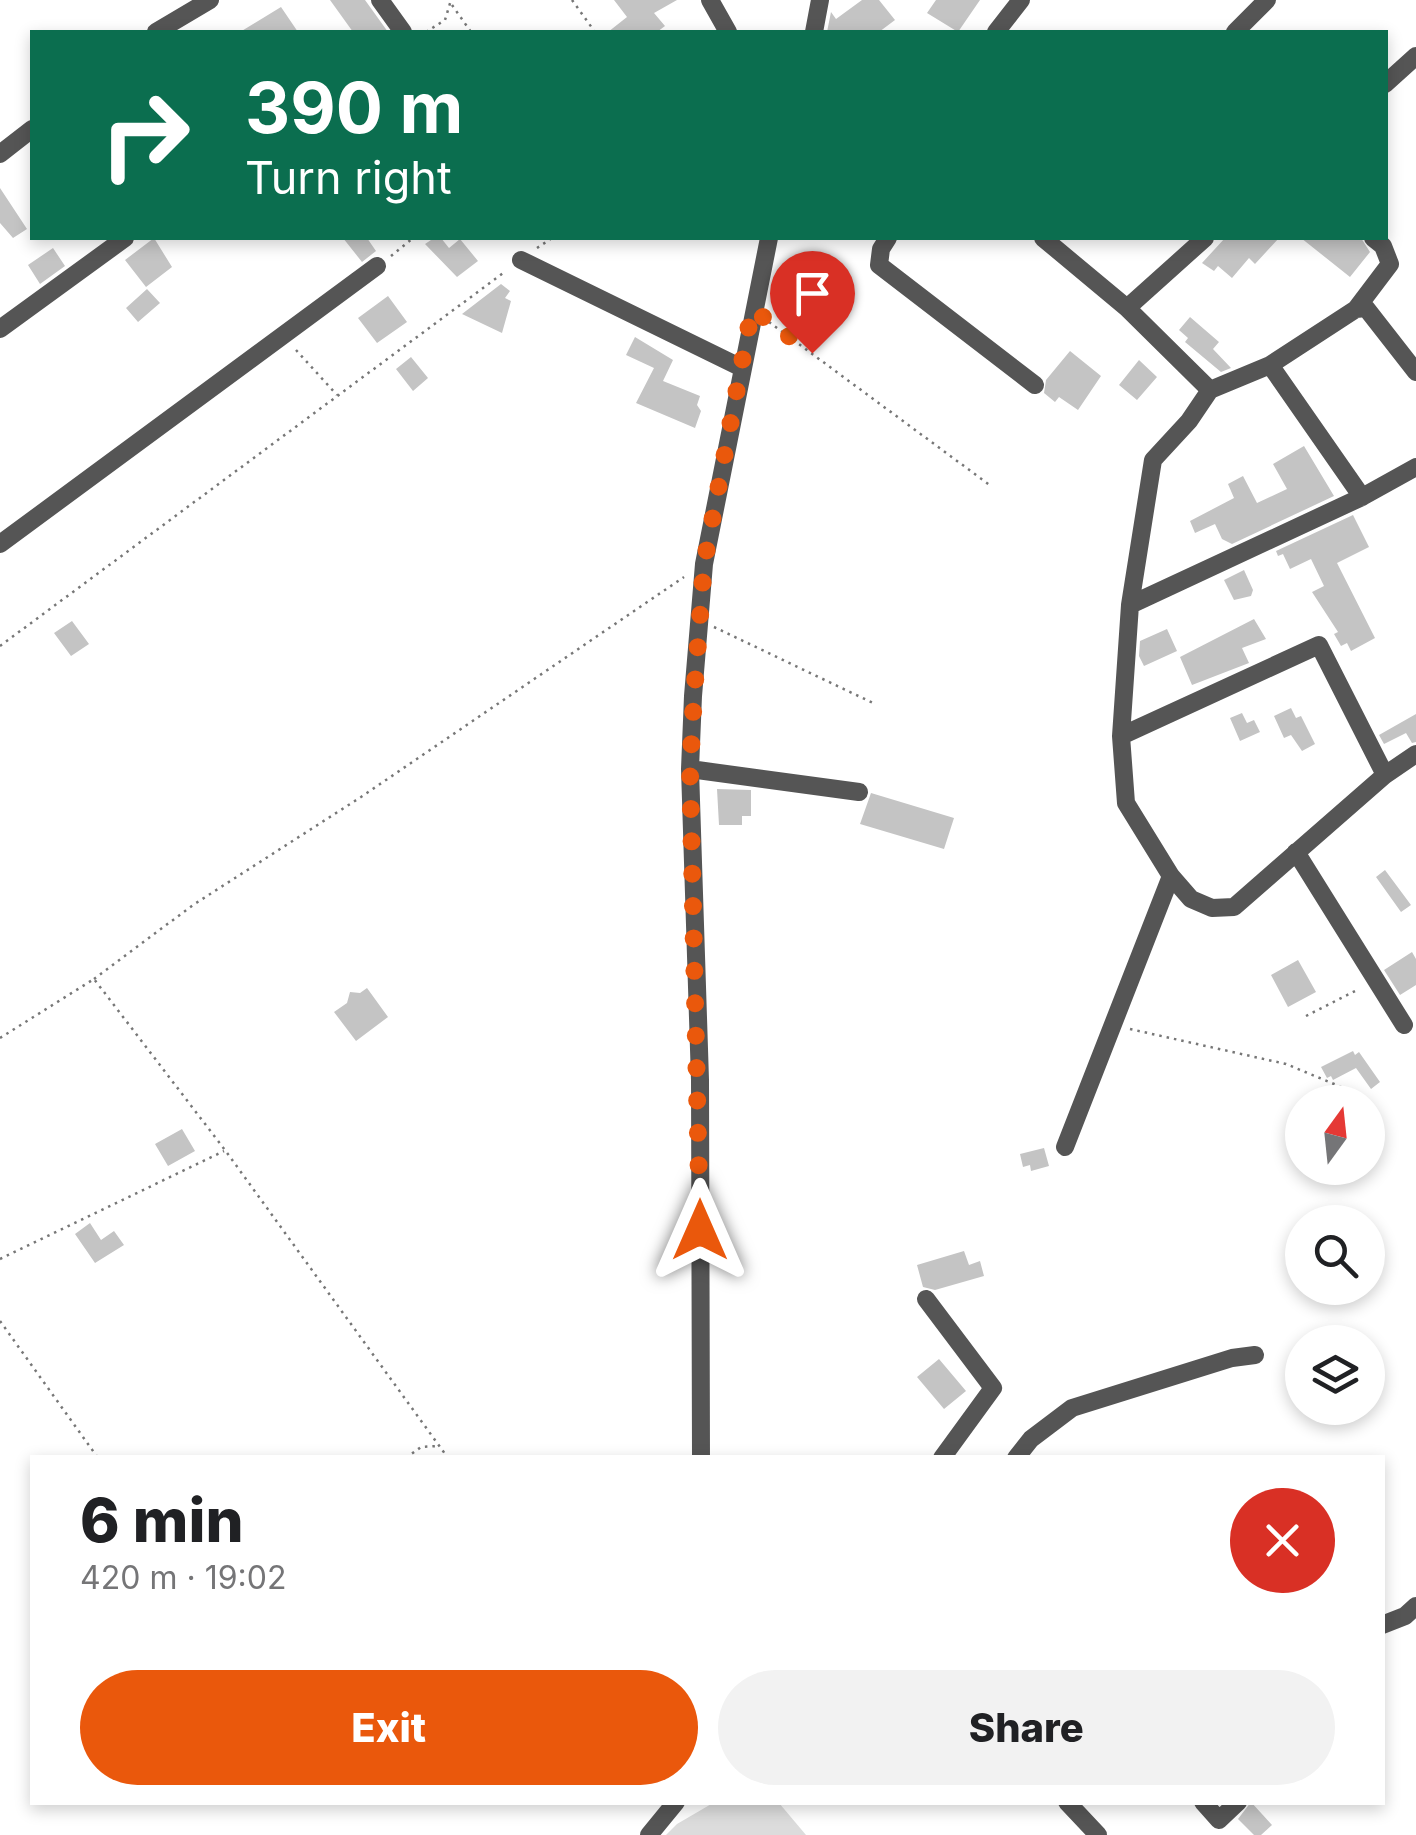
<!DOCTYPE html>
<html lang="en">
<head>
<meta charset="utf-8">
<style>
  body { margin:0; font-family:Inter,sans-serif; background:#f2f2f2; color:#202124; height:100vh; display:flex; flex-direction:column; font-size:38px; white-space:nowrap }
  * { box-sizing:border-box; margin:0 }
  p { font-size:32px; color:#757577 }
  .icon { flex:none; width:55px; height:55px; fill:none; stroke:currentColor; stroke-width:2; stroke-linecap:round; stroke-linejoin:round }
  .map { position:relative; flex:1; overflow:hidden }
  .sheet { position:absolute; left:30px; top:1455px; width:1355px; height:350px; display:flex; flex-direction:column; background:#fff; border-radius:0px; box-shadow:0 5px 15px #0003 }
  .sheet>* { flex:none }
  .banner { position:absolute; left:30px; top:30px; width:1358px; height:210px; border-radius:0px; box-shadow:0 5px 15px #0003; background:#0b6e4f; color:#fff; overflow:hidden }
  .needle { width:65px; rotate:15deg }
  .fabs { position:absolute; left:1285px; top:1085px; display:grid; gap:20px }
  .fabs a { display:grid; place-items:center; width:100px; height:100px; border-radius:50%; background:#fff; box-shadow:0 5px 15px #0003; font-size:50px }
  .pin { position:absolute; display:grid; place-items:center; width:85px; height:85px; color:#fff; margin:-102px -42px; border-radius:50% 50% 50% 0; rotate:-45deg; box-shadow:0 0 10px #0007 }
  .pin .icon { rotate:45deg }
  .me { position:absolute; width:110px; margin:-55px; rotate:0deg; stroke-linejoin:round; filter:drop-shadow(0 0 8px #0008) }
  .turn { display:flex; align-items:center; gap:35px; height:210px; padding:0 50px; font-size:45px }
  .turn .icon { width:130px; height:130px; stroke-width:2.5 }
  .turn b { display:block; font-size:70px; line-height:85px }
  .round { display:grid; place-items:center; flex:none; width:105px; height:105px; border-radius:52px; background:#f2f2f2 }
  .head { display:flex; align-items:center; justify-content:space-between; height:170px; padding:0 50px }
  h1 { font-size:60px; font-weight:800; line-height:75px }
  .cta { display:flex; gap:20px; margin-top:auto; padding:20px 50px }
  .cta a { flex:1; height:115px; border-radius:60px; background:#ea580c; color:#fff; font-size:40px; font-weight:800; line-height:115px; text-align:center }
  .cta a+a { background:#f2f2f2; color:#202124 }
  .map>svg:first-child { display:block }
</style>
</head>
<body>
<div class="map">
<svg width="1416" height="1835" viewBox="0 0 1416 1835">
  <rect width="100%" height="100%" fill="#fff"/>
  <path fill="#dcdcdc" d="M713,1803H779L806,1835H666L677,1824Z"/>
  <path fill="#c4c4c4" d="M330,0H365L388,32H353Z
    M614,0H677L654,13L665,26L657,32H608L627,17Z
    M862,0H879L895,20L879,32H827L831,12L836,19Z
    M936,0H980L958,32L927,13Z
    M281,7L298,32H240Z
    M0,188L27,229L13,238L0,223Z
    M154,238L172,267L146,287L125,260Z
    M343,238H367L376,251L362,262Z
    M434,238H441L449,248L460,239L478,261L457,277L425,244Z
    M1225,238H1279L1255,264L1249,258L1232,278L1218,266L1214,271L1202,263Z
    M1301,238H1361L1370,252L1350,277Z
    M53,248L65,266L40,284L28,265Z
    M501,284L510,291L505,298L511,301L502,333L462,314Z
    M147,289L160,303L138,322L126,308Z
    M388,296L407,322L377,343L358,318Z
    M1190,317L1219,342L1213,349L1231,368L1221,372L1185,342L1188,338L1179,330Z
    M635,337L673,360L663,381L700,396L697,405L701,411L695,428L636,403L654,368L626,355Z
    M1070,351L1101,376L1078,410L1059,397L1055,402L1044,393L1046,380Z
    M411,357L428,378L413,391L396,369Z
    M1139,360L1157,377L1137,400L1119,385Z
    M1304,446L1334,496L1232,544L1222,539L1215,524L1195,533L1190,521L1234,498L1228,484L1243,476L1257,503L1287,489L1273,464Z
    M1353,515L1369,547L1337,563L1375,638L1351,651L1347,643L1341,646L1334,634L1338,632L1312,592L1324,586L1311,559L1290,569L1283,554L1278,556L1276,551Z
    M1244,570L1253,590L1251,596L1234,600L1224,580Z
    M1254,619L1266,639L1242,648L1249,663L1192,685L1180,657Z
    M72,621L89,644L71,656L54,633Z
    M1167,629L1177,651L1144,666L1139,656L1140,641Z
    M1291,708L1296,718L1301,716L1315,744L1302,751L1291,735L1284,738L1274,716Z
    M1242,713L1247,723L1254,720L1260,732L1240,741L1230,718Z
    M1416,714V742L1412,743L1406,733L1384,744L1379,735Z
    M717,789L751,790V816H742V825H719Z
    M871,793L954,818L944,849L860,824Z
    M1385,870L1411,905L1401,912L1376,877Z
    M1412,952L1416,959V985L1400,995L1384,970Z
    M1298,960L1316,992L1288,1007L1271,975Z
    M367,988L388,1017L356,1041L334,1012L347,1003L350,992L360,993Z
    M1353,1051L1355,1055L1359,1052L1380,1082L1371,1089L1356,1068L1333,1080L1331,1076L1327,1078L1321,1067Z
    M182,1129L195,1151L168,1166L155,1144Z
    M1044,1148L1049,1166L1031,1171L1030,1165L1023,1167L1020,1154Z
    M90,1223L101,1240L114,1231L124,1245L95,1263L75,1234Z
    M964,1251L969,1265L980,1261L984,1276L935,1290L923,1287L917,1265Z
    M939,1359L966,1391L944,1409L917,1377Z
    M1251,1802L1272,1825L1261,1835H1254L1238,1819Z"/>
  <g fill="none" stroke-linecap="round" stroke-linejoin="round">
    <path stroke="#777" stroke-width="2.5" stroke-dasharray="2.5 5" stroke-linecap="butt" d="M572,0L595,32
      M452,5L471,32
      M426,32L445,20L451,0
      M537,248L552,238
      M391,256L413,238
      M769,322L991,486
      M296,350L337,395
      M714,627L873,703
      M0,646L506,271
      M94,979L193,905L361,797L684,577
      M1306,1016L1359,989
      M1130,1029L1286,1064L1358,1094
      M0,1038L94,979L225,1150L448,1458
      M0,1259L224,1151
      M0,1321L98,1458
      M406,1458L421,1447L437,1446"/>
    <path stroke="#555" stroke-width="18" d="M380,0L403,32
      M710,0L728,32
      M156,32L210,0
      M814,32L820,0
      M996,32L1021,0
      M1235,32L1267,0
      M1385,84L1416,56
      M0,154L32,129
      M888,238L881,249L879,265L1035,385
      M1043,238L1127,308L1210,390L1189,421L1153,460L1130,605L1121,736L1126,803L1171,876L1191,899L1212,908L1234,907L1385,775L1416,754
      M521,260L742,368
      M1127,308L1205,238
      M1356,309L1390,264L1383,246L1373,238
      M0,329L125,238
      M1270,365L1362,497
      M1210,390L1270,365L1356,309L1366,308L1416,372
      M0,544L377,266
      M1130,605L1362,497L1416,467
      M1121,736L1319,645L1385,775
      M690,769L859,792
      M1296,852L1404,1025
      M1065,1147L1171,876
      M926,1299L993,1388L942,1458
      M701,1458L700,1080L690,769L693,696L704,564L769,238
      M1016,1458L1031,1439L1072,1408L1232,1358L1255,1355
      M1382,1625L1405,1616L1416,1606
      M1067,1802L1098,1835
      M1203,1802L1219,1820L1238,1802
      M649,1835L676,1802"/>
  </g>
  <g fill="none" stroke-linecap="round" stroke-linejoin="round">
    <path stroke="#ea580c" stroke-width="18" stroke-dasharray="0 32.4" d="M700,1230L690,769L694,696L704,564L752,309L812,353"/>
  </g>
</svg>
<div class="fabs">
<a><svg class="needle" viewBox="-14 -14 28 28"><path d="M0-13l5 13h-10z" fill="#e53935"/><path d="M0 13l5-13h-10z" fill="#757577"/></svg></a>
<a><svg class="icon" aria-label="search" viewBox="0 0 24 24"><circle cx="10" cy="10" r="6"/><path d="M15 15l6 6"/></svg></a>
<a><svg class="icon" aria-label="layers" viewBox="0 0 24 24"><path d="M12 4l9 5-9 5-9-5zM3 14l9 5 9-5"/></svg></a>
</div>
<div class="pin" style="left:812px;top:353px;background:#d93025"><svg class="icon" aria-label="arrive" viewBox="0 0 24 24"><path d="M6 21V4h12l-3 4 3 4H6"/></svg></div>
<svg class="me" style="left:700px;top:1230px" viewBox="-20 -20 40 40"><path d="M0-17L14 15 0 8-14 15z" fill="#ea580c" stroke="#fff" stroke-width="4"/></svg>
<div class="banner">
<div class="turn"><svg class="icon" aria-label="right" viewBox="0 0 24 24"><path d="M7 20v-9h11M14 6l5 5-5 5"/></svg><div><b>390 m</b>Turn right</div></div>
</div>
<section class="sheet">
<div class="head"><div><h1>6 min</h1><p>420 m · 19:02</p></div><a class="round" style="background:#d93025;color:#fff"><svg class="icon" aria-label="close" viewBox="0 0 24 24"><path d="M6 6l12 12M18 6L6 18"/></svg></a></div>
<div class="cta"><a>Exit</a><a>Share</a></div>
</section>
</div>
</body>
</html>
